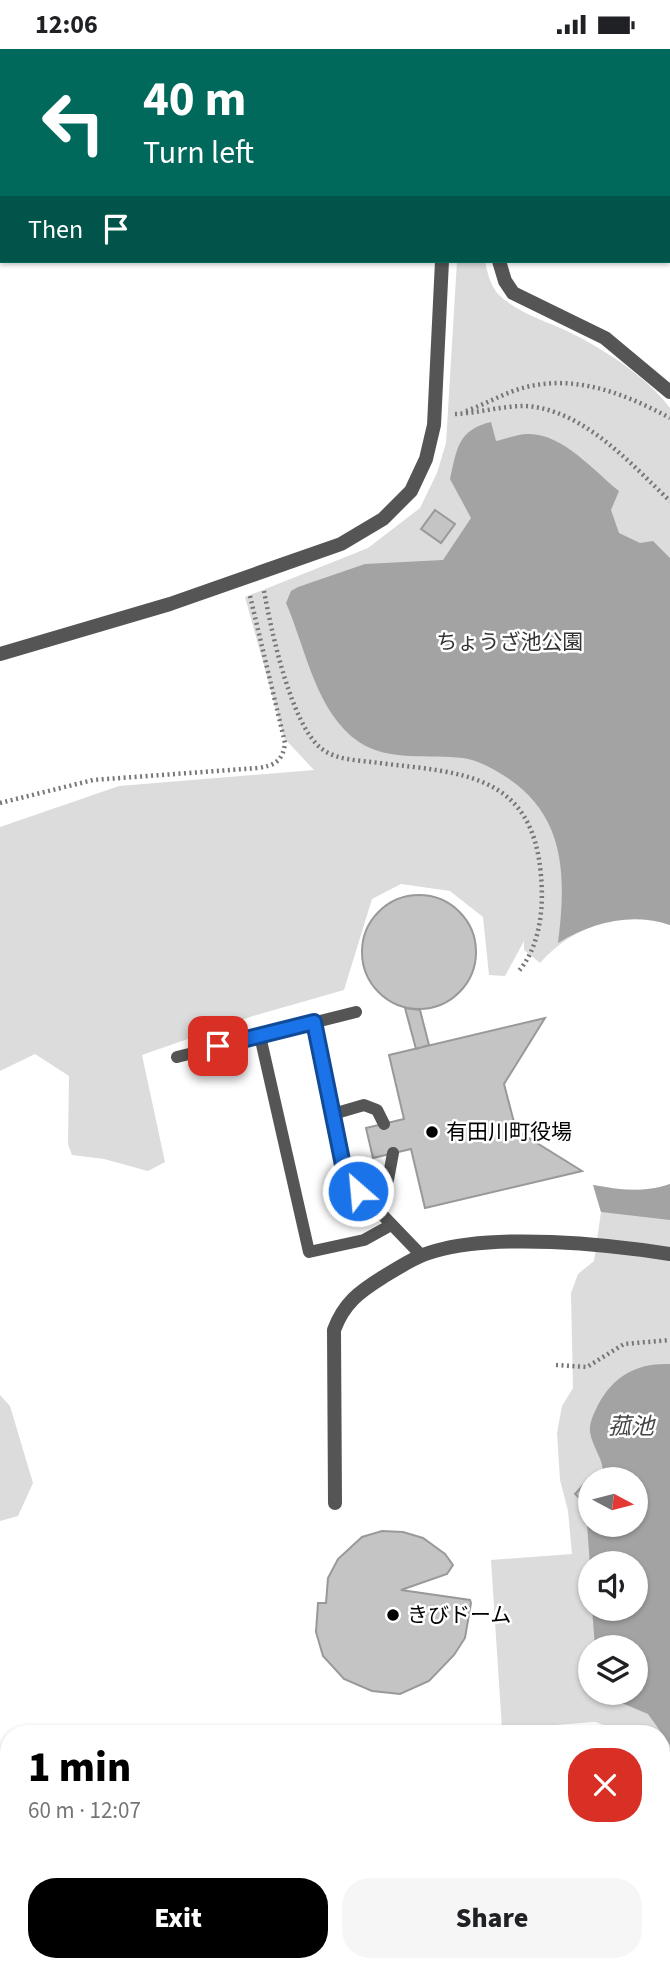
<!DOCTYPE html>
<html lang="en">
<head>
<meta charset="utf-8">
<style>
  body { margin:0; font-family:"Source Sans 3","Noto Sans JP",sans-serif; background:#f6f6f6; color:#202124; height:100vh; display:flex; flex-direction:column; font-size:26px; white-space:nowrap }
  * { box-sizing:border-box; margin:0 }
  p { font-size:23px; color:#757577 }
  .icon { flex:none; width:38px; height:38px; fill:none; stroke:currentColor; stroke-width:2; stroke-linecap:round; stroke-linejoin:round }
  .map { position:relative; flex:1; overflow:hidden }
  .details { position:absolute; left:0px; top:1676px; width:670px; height:247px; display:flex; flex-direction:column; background:#fff; border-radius:28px 28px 0 0; box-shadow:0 2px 5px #0004 }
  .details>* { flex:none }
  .top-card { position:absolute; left:0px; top:0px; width:670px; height:214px; box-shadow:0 2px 5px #0004; background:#00695c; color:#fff; overflow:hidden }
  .needle { width:46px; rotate:97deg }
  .buttons { position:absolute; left:578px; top:1418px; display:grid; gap:14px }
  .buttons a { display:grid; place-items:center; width:70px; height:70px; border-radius:50%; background:#fff; box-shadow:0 2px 5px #0004; font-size:35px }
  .pin { position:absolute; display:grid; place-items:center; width:60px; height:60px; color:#fff; margin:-30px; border-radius:14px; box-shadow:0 4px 10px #0006 }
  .me { position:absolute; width:77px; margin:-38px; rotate:333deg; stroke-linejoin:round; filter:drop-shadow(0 0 5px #0008) }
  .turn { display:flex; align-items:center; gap:24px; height:147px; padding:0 28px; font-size:32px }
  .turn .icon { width:91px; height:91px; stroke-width:2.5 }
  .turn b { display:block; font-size:49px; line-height:60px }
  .then { display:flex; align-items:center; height:66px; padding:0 28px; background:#0003; gap:14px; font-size:26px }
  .round { display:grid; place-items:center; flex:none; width:74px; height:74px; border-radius:28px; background:#f6f6f6 }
  .overview { display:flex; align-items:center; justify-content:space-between; height:119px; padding:0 28px }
  h1 { font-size:42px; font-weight:800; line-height:52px; color:#000 }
  .action { display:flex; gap:14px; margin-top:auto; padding:14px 28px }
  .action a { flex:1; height:80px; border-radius:28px; background:#000; color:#fff; font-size:28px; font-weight:800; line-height:80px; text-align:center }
  .action a+a { background:#f6f6f6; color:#202124 }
  .status { display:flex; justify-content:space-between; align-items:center; height:49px; padding:0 35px; background:#fff; direction:ltr }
  .status svg { height:19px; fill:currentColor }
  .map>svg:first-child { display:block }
</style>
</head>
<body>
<div class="status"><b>12:06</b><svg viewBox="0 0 49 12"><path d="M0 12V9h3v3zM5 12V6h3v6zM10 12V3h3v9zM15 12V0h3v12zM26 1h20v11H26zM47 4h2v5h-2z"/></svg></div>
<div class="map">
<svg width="670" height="1923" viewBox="0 0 670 1923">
  <rect width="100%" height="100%" fill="#fff"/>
  <path fill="#dcdcdc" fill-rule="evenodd" d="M457,212H485C487,223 491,238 499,246C519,265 547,272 571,284C605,301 647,328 670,359V876C621,860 573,877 540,914L524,901V892L505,927L489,926L483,868L450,842L401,835L372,850L344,941L253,967L142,1006L165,1113L148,1122L104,1110L72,1106L68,1095L69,1027L35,1005L0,1022V778L119,737L314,721L284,689L245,548L368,499L420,459L437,424L446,394Z
    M670,1135V1754L662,1733V1685H631L595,1673L502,1680L491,1511L572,1505L568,1462L560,1431L557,1384L562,1357L573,1339L571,1244L578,1225L594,1212L601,1163L593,1136C621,1141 643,1144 670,1135ZM590,1430H635V1475H590ZM590,1514H635V1559H590ZM590,1598H635V1643H590Z
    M0,1346L10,1357L33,1434L18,1467L0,1472Z"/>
  <path fill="#a3a3a3" d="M491,373L496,392C506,390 517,385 528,385C562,384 594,422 619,442L611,461L619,484L640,494L653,492L670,509V876C630,863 592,874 558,894C566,829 567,768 506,728C494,720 478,711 463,709C429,705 389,713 359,693C316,664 306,600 286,554L291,542L298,538L365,515L443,511L471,469L450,430C457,399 458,381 491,373Z
    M670,1135V1171L601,1163L593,1136C621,1141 643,1144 670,1135Z
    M670,1315V1696L648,1665L617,1652L609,1643H635V1598H595L592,1559H635V1514H590V1517L586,1461L590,1457V1475H635V1430H603C605,1410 593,1401 590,1383C589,1374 594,1364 598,1356C614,1326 637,1314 670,1315Z
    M670,1855V1923H625L632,1915L662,1914V1872Z"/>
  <path fill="#c4c4c4" stroke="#999" stroke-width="2" d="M435,461L455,475L441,494L421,480Z
    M362 903a57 57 0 1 1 114 0a57 57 0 1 1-114 0Z
    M405,959L420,961L429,996L416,1000Z
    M545,969L504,1035L516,1081L582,1122L425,1159L411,1100L373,1109L366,1079L404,1070L389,1006Z
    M589,1430L590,1446L584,1453L575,1445Z
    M382,1482L403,1483L423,1489L445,1505L453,1516L447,1525L401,1541L470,1551L471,1554L465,1589L454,1606L429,1632L400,1645L372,1642L344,1630L323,1607L316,1583L318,1554H326L328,1529L338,1510L362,1488Z"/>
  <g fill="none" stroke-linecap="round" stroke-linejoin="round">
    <path stroke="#777" stroke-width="4.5" stroke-dasharray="2 3.5" stroke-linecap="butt" d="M466,362C483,356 499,347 516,341C570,323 622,343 670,369
      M455,365C478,364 502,357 524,357C582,359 631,415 670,452
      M264,542C271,580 291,677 322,700C338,712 360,711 379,714C462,724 533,724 541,827C544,859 540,898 518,923
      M0,754L93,731L257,719C274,717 283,712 285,694L250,547
      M556,1316L587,1318L624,1295L670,1291"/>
    <path stroke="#555" stroke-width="12" d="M314,973L348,1130L421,1206
      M260,987L309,1203L364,1191L391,1176
      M177,1008L356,963
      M333,1065L364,1056L377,1061L384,1075
      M366,1150L388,1131L393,1104
      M662,1774L670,1788"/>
    <path stroke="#555" stroke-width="14" d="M464,0L465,2
      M499,212L505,232L513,244L605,289L670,343"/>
    <path stroke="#555" stroke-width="14" d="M0,605L170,555L341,495L383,470L411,442L426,410L434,376L442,212
      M335,1454L334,1281C344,1254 359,1243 383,1228C400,1218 416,1207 435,1202C498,1184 605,1195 670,1205"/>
  </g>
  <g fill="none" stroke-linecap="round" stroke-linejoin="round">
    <defs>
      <path id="route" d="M218,997L314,973L344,1121L358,1142"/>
    </defs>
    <use href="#route" stroke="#114b97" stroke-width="18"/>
    <use href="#route" stroke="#1a73e8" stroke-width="12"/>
  </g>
  <g fill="#000" stroke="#fff" stroke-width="2.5">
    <circle cx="432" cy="1083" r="7"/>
    <circle cx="393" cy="1566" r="7"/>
  </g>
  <g text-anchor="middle" stroke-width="5" stroke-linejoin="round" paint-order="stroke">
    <g font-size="21" fill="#333" stroke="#fff">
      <text x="510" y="600">ちょうざ池公園</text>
    </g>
    <g font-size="21" fill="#000" stroke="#fff" text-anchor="start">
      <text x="446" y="1090">有田川町役場</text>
      <text x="407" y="1573">きびドーム</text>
    </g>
    <g font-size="23" font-style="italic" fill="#444" stroke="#fff">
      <text x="631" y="1385">菰池</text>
    </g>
  </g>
</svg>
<div class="buttons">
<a><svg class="needle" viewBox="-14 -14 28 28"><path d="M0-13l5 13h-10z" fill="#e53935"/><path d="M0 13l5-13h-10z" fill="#757577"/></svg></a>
<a><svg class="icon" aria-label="sound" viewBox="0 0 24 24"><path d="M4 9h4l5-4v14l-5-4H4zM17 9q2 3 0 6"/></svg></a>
<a><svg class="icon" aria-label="layers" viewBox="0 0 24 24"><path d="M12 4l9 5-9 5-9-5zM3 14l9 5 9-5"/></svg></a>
</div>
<div class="pin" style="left:218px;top:997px;background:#d93025"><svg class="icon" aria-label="arrive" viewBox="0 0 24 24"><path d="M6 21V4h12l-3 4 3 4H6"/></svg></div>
<svg class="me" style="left:358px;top:1142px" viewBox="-20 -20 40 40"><circle r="17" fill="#1a73e8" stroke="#fff" stroke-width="3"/><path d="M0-11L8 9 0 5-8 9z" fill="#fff"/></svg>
<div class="top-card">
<div class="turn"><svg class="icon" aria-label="left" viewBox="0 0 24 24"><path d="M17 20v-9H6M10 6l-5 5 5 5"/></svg><div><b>40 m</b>Turn left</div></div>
<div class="then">Then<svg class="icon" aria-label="arrive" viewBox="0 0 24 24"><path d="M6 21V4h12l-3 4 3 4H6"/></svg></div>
</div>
<section class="details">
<div class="overview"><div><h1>1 min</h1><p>60 m · 12:07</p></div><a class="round" style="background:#d93025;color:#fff"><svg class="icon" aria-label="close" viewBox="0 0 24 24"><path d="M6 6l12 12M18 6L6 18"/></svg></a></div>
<div class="action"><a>Exit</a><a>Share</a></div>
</section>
</div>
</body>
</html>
